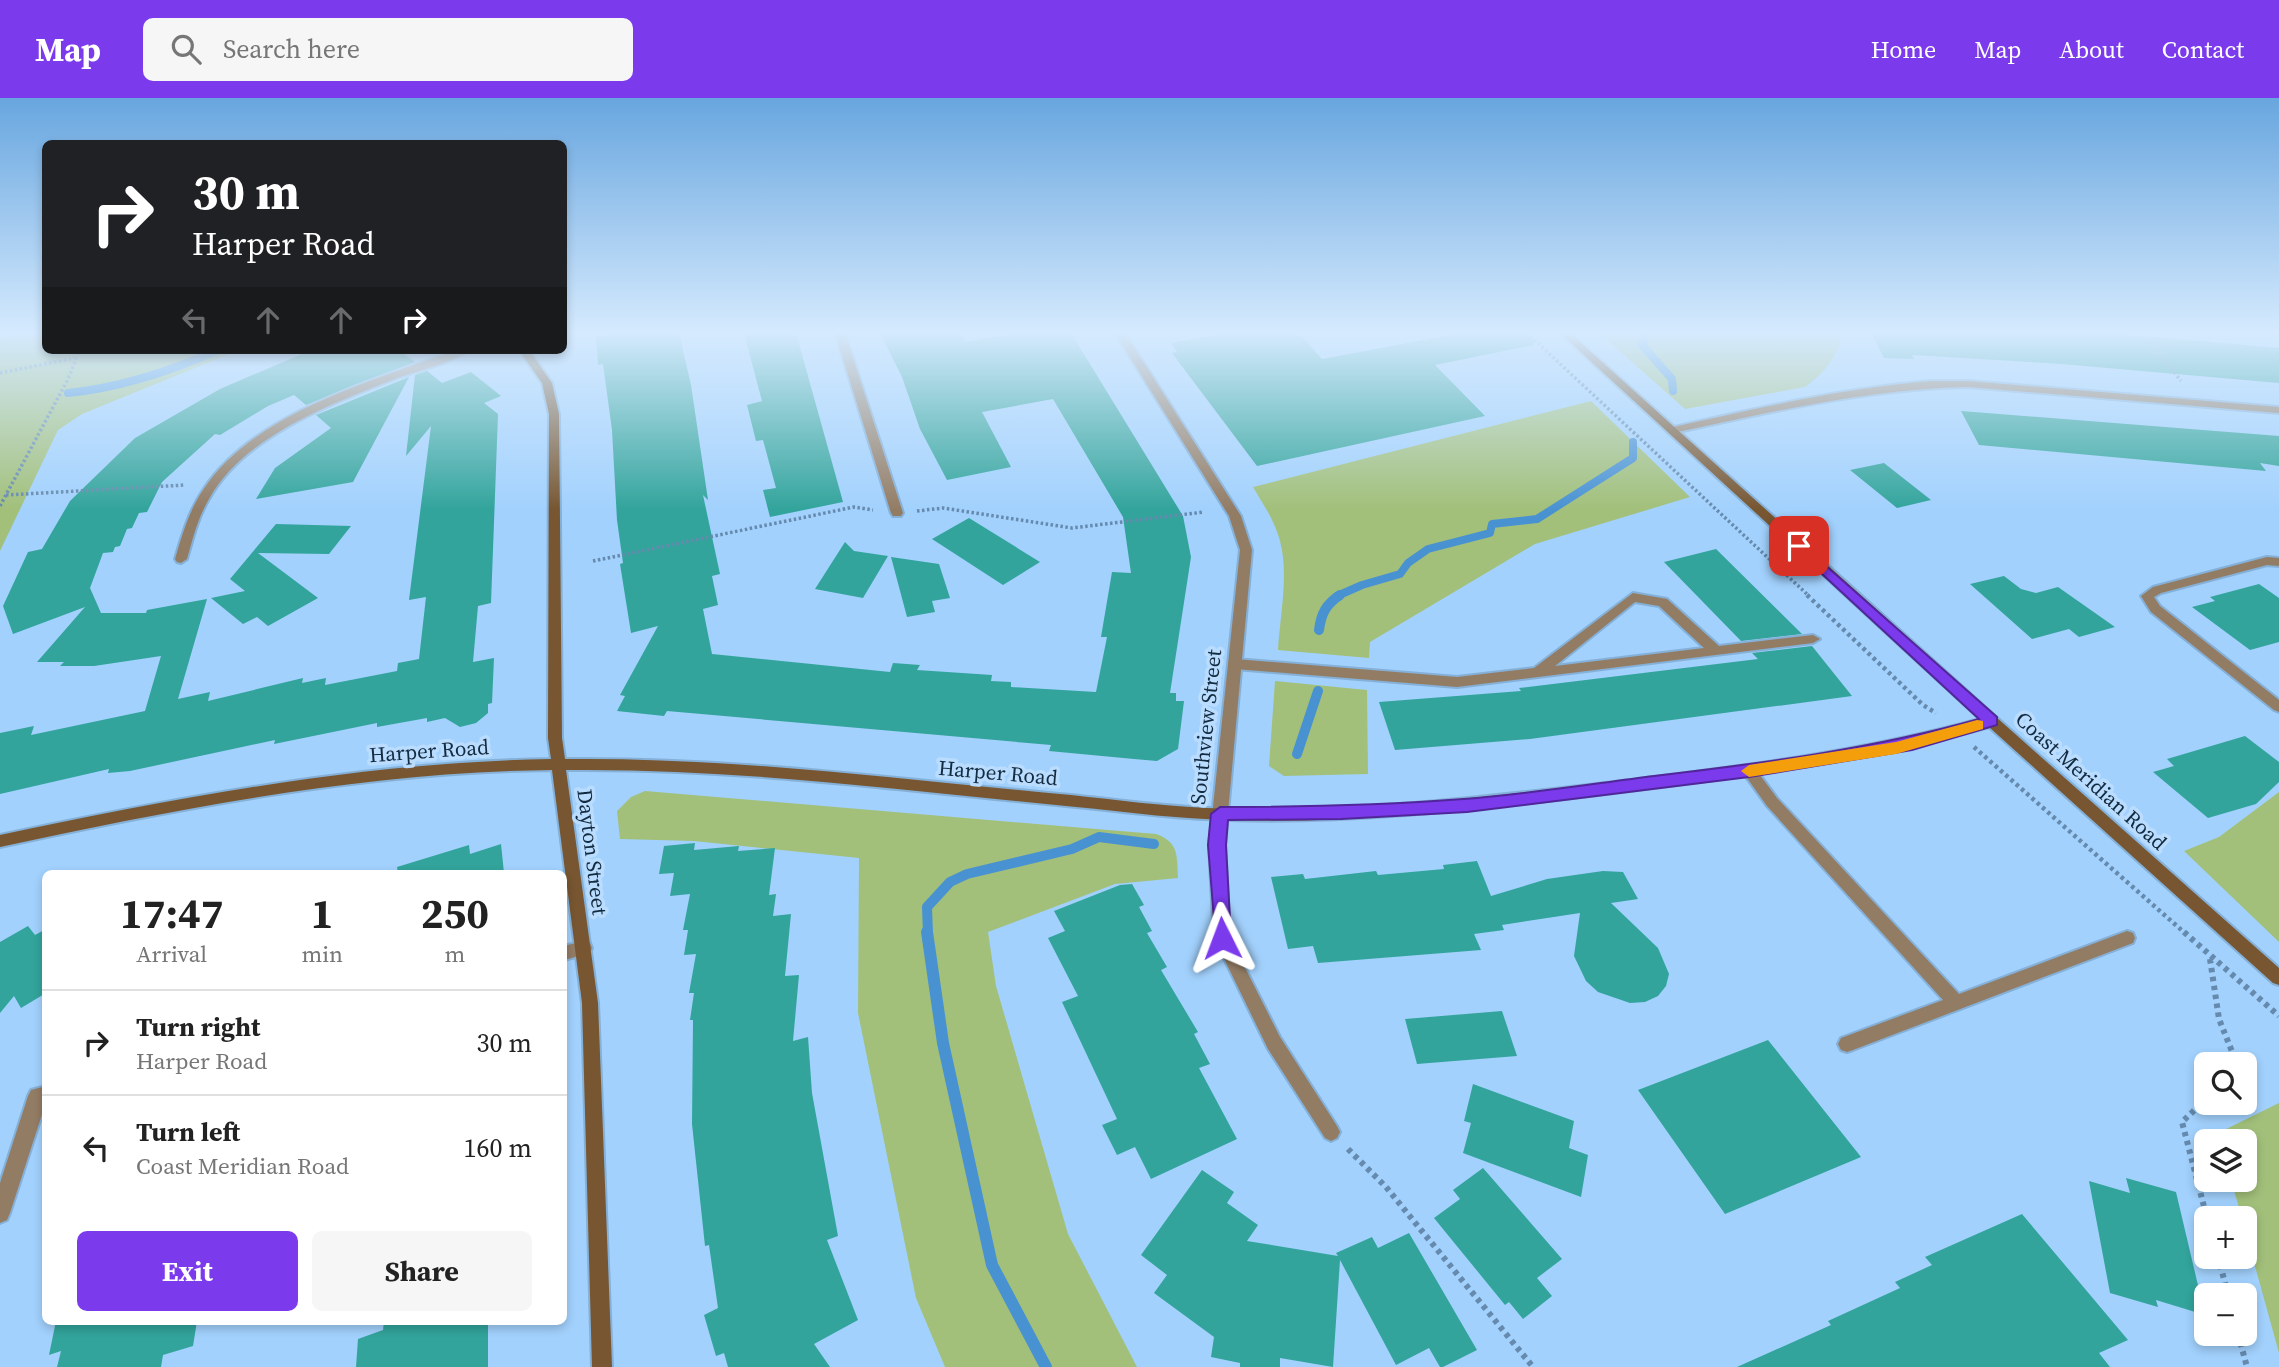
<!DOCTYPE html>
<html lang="en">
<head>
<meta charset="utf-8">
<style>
  body { margin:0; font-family:"Source Serif 4",serif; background:#f6f6f6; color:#222; height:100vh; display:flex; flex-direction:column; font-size:26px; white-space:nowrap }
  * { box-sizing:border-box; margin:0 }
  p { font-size:23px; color:#767676 }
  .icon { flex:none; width:38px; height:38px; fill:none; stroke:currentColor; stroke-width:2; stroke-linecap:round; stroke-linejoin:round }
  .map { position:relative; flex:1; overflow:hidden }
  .sheet { position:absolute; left:42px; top:772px; width:525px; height:455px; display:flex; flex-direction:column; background:#fff; border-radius:10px; box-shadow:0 4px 10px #0003 }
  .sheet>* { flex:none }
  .guide { position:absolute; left:42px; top:42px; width:525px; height:214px; border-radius:10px; box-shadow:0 4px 10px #0003; background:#202124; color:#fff; overflow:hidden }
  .buttons { position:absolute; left:2194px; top:954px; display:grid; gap:14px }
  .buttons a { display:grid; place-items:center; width:63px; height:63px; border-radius:10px; background:#fff; box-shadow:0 4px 10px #0003; font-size:35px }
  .pin { position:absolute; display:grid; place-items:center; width:60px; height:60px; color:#fff; margin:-30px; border-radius:14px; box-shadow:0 4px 10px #0006 }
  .me { position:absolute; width:77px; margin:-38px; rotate:357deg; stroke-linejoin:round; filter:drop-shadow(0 0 5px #0008) }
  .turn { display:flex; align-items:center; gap:24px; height:147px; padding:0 35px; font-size:32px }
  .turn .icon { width:91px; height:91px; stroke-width:2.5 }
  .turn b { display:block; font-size:49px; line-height:60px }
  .lanes { display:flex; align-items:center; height:66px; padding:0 35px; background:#0003; justify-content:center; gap:35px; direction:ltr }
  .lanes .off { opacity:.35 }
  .eta { display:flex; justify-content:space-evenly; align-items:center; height:119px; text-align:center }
  .eta b { font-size:42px; font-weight:700; line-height:49px }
  .cta { display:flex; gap:14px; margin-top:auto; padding:14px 35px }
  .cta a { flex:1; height:80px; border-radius:10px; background:#7c3aed; color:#fff; font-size:28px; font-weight:700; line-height:80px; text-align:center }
  .cta a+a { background:#f6f6f6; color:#222 }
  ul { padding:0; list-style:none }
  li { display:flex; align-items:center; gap:21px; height:105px; padding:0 35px; border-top:2px solid #e0e0e0 }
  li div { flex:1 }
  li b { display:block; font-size:26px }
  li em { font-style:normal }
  header { display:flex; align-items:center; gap:42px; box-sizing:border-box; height:98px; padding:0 35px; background:#7c3aed; color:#fff }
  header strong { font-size:33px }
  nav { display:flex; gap:38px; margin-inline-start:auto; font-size:24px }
  .search { width:490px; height:63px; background:#f6f6f6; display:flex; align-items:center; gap:18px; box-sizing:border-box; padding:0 24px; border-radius:10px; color:#767676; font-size:26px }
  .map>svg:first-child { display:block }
</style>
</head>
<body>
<header>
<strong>Map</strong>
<div class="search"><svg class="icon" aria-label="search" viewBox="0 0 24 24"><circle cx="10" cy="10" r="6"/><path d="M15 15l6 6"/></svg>Search here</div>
<nav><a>Home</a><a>Map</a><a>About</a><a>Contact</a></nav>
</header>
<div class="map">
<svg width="2279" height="1269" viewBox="0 0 2279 1269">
  <rect width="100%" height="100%" fill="#a2d1fd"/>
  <path fill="#a2c07a" d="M28,235H45L46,252H239L82,316L58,332L0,453V239Z
    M1599,235H1842C1840,257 1823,276 1805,289L1685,311Z
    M1591,303L1690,399L1535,446L1370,544L1369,560L1278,552C1280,518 1289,476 1280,443C1275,423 1263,406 1253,389Z
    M1275,583L1367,592L1368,676L1284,678L1269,668Z
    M645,693L1156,736C1179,744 1177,758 1178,780L1115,786L988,834L996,888L1068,1136L1137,1269H945L916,1200L858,915L859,760L694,743L620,741L617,713L631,699Z
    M2279,694V844L2184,753L2219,739Z
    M2279,1005V1255L2245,1132V1120H2242L2231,1082H2245V1043H2221L2218,1035Z"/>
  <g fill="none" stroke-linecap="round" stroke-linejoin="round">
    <path stroke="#4992d2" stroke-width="8" d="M1646,235L1642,247L1672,281L1673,293
      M68,295C118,290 173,272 219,252
      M1337,498L1362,487L1400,476L1408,465L1428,451L1490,435L1492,426L1537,421L1633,360V344"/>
    <path stroke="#4992d2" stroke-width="10" d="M1319,532C1321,516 1326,506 1340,497
      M1297,656L1318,593
      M928,836L927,809L950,784L967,776L1072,751L1099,739L1154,746"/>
    <path stroke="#4992d2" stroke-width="12" d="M927,834L943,945L992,1167L1046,1269"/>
  </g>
  <path fill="#32a49b" d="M621,235H679L691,287L708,402L703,397L720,476L712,478L718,507L703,511L712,556L890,574L893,565L920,567L917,572L992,577L991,583L1011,584V589L1096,594L1107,539H1101L1112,474L1131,475L1123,419L1053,301L982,314L1011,369L947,382L920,331L902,279L880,235H961L965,244L1015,235H1071L1183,418L1191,459L1170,595H1176V603H1184L1178,651L1157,663L1134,661L1049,653L1051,647L667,613L664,618L617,613L625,598L620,597L658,528L631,535L620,466L623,465L617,422L612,332L603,266L598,267L596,238Z
    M744,235H796L843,404L770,419L763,392L776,390L763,342L756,343L747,307L762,303Z
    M1227,235H1299L1322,261L1461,235H1532L1534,247L1435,267L1485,318L1257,368L1172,255L1177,254L1171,245Z
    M1871,235H2108L2279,250V285L2062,266L1912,257L1914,261L1884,260Z
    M311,252H399L415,264L306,307L294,297L268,308L220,337L215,336L162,384L147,414L139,415L132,430L127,431L120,448L115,449L113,454L103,455L90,490L101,515H146L147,512L207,501L178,601L210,594L208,603L303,580L302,585L326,580L325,587L397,573L398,565L419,561L426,499L409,502L431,328L406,358L415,277L427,273L442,285L471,274L501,298L484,305L498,316L491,505L478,508L473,564L494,560L492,605L488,606V615L476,625L460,629L445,620L427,624V620L377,629V625L274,646L275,642L130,673L108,675L109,671L0,696V635L34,628L31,637L145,613L161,558L94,568H60L64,564H37L85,509L13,536L3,508L28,454L42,451L70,403L135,340L220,291Z
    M409,279L353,384L256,401L275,370L331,330L316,317Z
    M1961,313L2279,338V368L2260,365L2266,373L1979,347Z
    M1884,365L1931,402L1897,410L1850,372Z
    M969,420L1040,464L1003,487L932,441Z
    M276,426L351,428L329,456L258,455L318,500L268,528L257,519L243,526L211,500L245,493L230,481Z
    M845,444L854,453L888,458L863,500L815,491Z
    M1716,451L1802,536L1741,543L1664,464Z
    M891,459L939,466L950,500L932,503L935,514L907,519Z
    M2004,478L2021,491L2036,495L2058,489L2115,529L2079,539L2069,531L2032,541L1970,486Z
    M2259,486L2279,500V544L2250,552L2192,509L2215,503L2210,499Z
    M1812,548L1852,598L1530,641L1395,652L1379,604L1521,593L1519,590L1758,561L1752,555Z
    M2245,638L2279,664V684L2256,706L2208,720L2153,674L2174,668L2167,661Z
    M695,745L694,752L739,748L738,753L775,750L769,797L776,796L773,818L791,816L785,878L799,877L793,943L808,939L812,995L838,1138L827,1142L858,1222L814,1246L830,1269H728L724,1255L716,1258L704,1217L718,1210L709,1147L705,1148L692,1026L693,922H690L694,895H689L696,856L684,857L688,832H683L690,796L670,798L674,775L659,776L664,748Z
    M501,746L504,775H398L397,769L469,747L470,756Z
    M1477,763L1491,798L1547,781L1603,773L1623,774L1638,801L1611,805L1658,850L1669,876L1666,888L1658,898L1645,904L1630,905L1598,894L1586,883L1574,858L1580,815L1502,827L1504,832L1474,836L1481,852L1318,865L1313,848L1288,851L1271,779L1303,776L1305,781L1376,773L1378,777L1444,771L1443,767Z
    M1132,786L1144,807L1139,809L1152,833L1147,835L1167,869L1161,872L1198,934L1194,936L1210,966L1199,970L1237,1041L1151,1081L1135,1049L1117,1057L1102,1027L1117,1021L1062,904L1078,898L1048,840L1065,833L1054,813L1120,787Z
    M28,828L35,837L46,831V895L21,910L14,898L0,915V844Z
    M1502,913L1517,958L1417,966L1405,921Z
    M1768,942L1861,1059L1725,1116L1638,992Z
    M1473,986L1574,1023L1569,1050L1588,1057L1581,1099L1463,1055L1471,1025L1464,1023Z
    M1483,1070L1562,1161L1537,1180L1552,1198L1523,1221L1509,1204L1505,1207L1434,1120L1460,1101L1453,1092Z
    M1202,1072L1234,1094L1227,1105L1258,1127L1247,1143L1338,1158L1336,1155L1372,1139L1378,1150L1409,1135L1477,1252L1443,1269H1440L1429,1250L1396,1267L1340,1162L1333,1269L1280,1260V1269H1240V1265L1211,1259L1214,1239L1154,1195L1167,1177L1141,1157Z
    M2126,1080L2176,1094L2205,1217L2156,1202L2158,1209L2110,1195L2089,1083L2130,1095Z
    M2022,1116L2128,1242L2099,1255L2110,1269H1737L1831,1227L1828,1223L1900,1190L1895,1184L1932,1167L1925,1159Z
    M56,1223H197L193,1248L163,1257L161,1269H57L61,1253L49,1257Z
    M384,1223H488V1269H356L358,1241L383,1232Z"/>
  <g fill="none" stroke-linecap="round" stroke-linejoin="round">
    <defs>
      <path id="lane" d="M2267,459L2279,460V468L2267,467L2161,495L2154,499L2160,508L2279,602V614L2274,612L2151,514L2141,498L2153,489Z
        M1633,495L1667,501L1719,548L1813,537L1820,541L1813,545L1457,589L1235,571L1228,566L1235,561L1457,579L1534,570ZM1635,504L1659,508L1704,550L1555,568Z"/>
      <path id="street" d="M835,235H845L903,415L901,418H893L891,415Z
        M1115,235H1125L1241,418L1252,452L1225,747L1230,840L1280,939L1337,1028L1340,1034L1337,1040L1331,1043L1325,1040L1268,951L1214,840L1209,747L1240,452L1229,418Z
        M456,252H470C454,264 421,272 400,279C336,304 244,337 209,401C198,419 193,440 187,461L181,465L177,464L175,461C182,437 189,413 203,392C254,314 373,283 456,252Z
        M1931,283H1968L2279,309V315L1968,289C1867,291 1771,314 1673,335L1668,332L1673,329C1759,310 1843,290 1931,283Z
        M1749,668L1754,669L1777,700L1959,896L2127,833L2133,835L2135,840L2133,845L1853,952L1847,954L1841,952L1838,946L1841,940L1943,902L1767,708L1742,673L1744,669Z
        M584,843L590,845L592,850L590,855L564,862V848Z
        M46,988V1004L10,1115L7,1122L0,1125V1085L28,998L31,992Z"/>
      <path id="secondary" d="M1560,235H1570L1996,619L2279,870V887L2273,885L1989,629C1863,664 1735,680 1606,696C1474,712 1338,728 1205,721C1161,719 1119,713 1076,709C906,693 737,670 566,672L598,905L612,1269H592L582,905L552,672C366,674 181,710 0,749V737C181,699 365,664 551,661L548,640L549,316L542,285L519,252H529L552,285L559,316L562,640L565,661C735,659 903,682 1071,697C1117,702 1162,708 1207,710C1342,716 1479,700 1614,684C1737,669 1860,654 1980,621Z"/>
    </defs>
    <use href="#lane" stroke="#85b0d7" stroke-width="4"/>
    <use href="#street" stroke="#85b0d7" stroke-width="4"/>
    <use href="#secondary" stroke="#85b0d7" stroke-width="4"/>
    <path stroke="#658aad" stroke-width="3.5" stroke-dasharray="2.5 2.5" stroke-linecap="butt" d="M1527,235L1809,498
      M2143,235L2181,283
      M0,275L75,260
      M6,397L185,387
      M0,408L67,283L80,252
      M917,413L943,410L1072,430L1204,414
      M593,463L854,409L873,412"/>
    <path stroke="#658aad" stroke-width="4.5" stroke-dasharray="3.5 3.5" stroke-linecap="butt" d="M1807,497L1923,607L1936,615
      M1974,649L2186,836"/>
    <path stroke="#658aad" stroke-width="6" stroke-dasharray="4.5 4.5" stroke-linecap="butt" d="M2184,834L2279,918
      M2210,861L2219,921L2237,966
      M2207,1000L2182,1024L2207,1120
      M1348,1051L1386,1089L1533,1269
      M2218,1158L2228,1197
      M2238,1236L2247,1269"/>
    <use href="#lane" fill="#937c64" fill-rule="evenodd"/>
    <use href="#street" fill="#937c64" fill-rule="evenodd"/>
    <use href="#secondary" fill="#775631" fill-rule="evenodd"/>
  </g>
  <linearGradient id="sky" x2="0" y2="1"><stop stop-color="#68a6df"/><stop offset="0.57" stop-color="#d5eafe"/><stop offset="1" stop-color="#d5eafe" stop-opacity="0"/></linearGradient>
  <rect width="2279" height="412" fill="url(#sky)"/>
  <path fill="#7c3aed" stroke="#51269a" stroke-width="2" d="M1799,444L1997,619V627L1912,652L1749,679L1467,714L1341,721L1228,722L1226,747L1231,840L1229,846H1216L1208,747L1211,716L1220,709C1301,709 1383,707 1464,701C1528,696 1591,686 1654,678C1764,665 1872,651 1979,621L1795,451V445Z"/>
  <path fill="#f59e0b" d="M1977,622L1983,623V631L1896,656L1749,679L1741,673L1749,667L1896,644Z"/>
  <g text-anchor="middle" stroke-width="7" stroke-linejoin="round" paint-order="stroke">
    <g font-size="21" fill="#132b40" stroke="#baddff">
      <text transform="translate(1206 629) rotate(-84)" y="7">Southview Street</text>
      <text transform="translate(429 653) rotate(-4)" y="7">Harper Road</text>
      <text transform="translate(998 675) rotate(5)" y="7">Harper Road</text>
      <text transform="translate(2091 683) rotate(42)" y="7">Coast Meridian Road</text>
      <text transform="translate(592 754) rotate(83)" y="7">Dayton Street</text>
    </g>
  </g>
</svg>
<div class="buttons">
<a><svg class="icon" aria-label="search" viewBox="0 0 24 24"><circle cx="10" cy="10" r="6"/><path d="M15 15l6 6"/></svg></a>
<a><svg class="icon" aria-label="layers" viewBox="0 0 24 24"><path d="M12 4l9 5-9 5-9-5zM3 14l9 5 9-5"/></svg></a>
<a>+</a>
<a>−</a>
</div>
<div class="pin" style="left:1799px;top:448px;background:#d93025"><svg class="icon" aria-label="arrive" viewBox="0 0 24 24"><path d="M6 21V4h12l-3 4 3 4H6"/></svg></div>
<svg class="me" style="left:1222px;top:840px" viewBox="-20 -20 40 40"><path d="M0-17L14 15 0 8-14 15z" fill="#7c3aed" stroke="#fff" stroke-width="4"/></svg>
<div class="guide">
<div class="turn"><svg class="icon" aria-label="right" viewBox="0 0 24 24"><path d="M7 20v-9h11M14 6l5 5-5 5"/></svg><div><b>30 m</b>Harper Road</div></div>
<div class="lanes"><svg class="icon off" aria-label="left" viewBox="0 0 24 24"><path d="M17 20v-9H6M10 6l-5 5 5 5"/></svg><svg class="icon off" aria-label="ahead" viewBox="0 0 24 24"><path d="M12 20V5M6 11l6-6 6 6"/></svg><svg class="icon off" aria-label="ahead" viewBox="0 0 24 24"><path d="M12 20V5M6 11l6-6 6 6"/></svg><svg class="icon" aria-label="right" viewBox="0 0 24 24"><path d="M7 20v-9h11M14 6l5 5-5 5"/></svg></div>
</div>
<section class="sheet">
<div class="eta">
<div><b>17:47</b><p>Arrival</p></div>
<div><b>1</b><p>min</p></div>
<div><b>250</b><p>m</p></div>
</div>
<ul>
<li><svg class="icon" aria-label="right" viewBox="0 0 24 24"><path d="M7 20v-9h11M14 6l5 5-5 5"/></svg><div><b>Turn right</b><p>Harper Road</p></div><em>30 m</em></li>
<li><svg class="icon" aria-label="left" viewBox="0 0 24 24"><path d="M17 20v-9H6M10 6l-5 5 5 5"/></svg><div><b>Turn left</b><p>Coast Meridian Road</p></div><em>160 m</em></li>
</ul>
<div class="cta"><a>Exit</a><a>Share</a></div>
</section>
</div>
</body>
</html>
